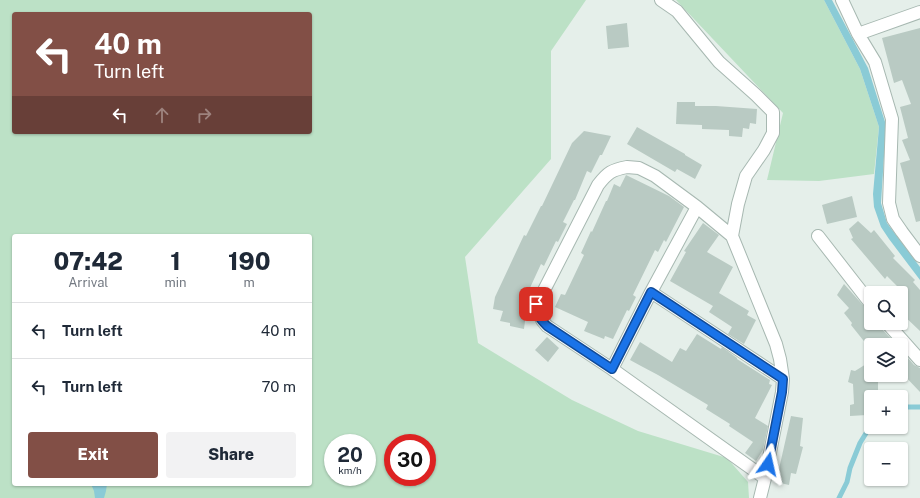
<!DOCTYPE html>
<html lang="en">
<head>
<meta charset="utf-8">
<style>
  body { margin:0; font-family:"Public Sans",sans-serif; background:#f2f2f3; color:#1f2937; height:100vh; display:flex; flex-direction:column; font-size:15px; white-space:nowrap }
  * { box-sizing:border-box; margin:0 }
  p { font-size:13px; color:#747a83 }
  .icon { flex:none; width:22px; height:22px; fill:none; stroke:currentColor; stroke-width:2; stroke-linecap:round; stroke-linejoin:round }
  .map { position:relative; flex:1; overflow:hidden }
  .panel { position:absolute; left:12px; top:234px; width:300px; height:252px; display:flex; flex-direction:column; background:#fff; border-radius:4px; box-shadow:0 1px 3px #0004 }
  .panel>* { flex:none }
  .top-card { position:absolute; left:12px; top:12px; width:300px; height:122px; border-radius:4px; box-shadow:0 1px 3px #0004; background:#824f46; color:#fff; overflow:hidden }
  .tools { position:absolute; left:864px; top:286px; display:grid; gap:8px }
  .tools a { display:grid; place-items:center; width:44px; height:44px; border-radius:4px; background:#fff; box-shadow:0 1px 3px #0004; font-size:20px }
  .speed { position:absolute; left:324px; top:434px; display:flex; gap:8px; font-size:20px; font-weight:700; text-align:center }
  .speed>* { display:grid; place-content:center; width:52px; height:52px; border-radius:50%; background:#fff; box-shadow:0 1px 3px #0004; line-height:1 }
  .speed small { font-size:10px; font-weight:400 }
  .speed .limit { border:6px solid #d22; background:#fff; color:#111 }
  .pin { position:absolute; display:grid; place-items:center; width:34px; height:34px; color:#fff; margin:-17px; border-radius:8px; box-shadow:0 2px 6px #0006 }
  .me { position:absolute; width:44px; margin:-22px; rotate:11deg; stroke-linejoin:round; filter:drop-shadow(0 0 3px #0008) }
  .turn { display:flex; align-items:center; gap:14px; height:84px; padding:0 16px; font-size:18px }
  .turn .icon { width:52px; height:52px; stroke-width:2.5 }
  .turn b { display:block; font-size:28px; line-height:34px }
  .lanes { display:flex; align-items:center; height:38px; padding:0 16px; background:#0003; justify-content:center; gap:20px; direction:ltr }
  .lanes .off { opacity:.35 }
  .eta { display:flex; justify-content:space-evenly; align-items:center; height:68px; text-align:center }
  .eta b { font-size:24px; font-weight:800; line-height:28px }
  .button { display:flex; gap:8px; margin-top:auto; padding:8px 16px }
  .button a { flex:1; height:46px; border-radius:4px; background:#824f46; color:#fff; font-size:16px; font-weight:800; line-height:46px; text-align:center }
  .button a+a { background:#f2f2f3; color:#1f2937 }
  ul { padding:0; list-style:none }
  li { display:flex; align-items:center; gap:12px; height:56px; padding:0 16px; border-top:1px solid #e0e1e3 }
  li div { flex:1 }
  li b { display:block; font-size:15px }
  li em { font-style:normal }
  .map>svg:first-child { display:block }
</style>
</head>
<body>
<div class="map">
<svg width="920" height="498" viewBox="0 0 920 498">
  <rect width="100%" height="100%" fill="#e5efea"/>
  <path fill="#bce1c6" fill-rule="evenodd" d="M0,0H586L551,51V159L465,257L478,343L572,400L638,431L727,458L748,482L749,498H0ZM14,14H310V132H14ZM14,236H310V484H14ZM333,443H367V477H333ZM393,443H427V477H393Z
    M676,0H824L860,69L879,127L874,174L819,181L767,180L783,113Z"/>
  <path fill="#8acbd6" d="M824,0H832L868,68L886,125L881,203L887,223L920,267V280L889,239L881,227L874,207L873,194L879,127L860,69Z
    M91,484H107L106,491L104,498H95L94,491Z"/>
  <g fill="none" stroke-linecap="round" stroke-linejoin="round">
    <path stroke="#8acbd6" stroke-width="5" d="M901,407H920
      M839,498L847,482L850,468L860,443L871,425"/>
  </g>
  <path fill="#b9cac3" d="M627,23L629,47L608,49L606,26Z
    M920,28V221L916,222L900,163L910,160L902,140L908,138L900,107L911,104L902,80L894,83L882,38Z
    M677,102H695V106H716L757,109L756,124L750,123L749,129L743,128L742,137L729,136V130L702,129V125L676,124Z
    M637,127L685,154V155L702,165L695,179L677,169L675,172L627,144Z
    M584,131L611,136L602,155H600L591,173L587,171L575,200H574L563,222L567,224L558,242L556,241L544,266L541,264L529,290L524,329L510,326V323L500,321L503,311L493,309L495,297L524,235L526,236L541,206H542L572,143Z
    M626,175L669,196L684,207L666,242L664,240L658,252L655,250L633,295L636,297L629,311L627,310L613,339L605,336L604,339L584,331L588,322L555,307L561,294L565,295L584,255L581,253L591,231L592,232L606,201H607L614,184L620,187Z
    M852,196L857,217L827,224L822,205Z
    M858,221L871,233L874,230L895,256L893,258L915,280L913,282L920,290V331L901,313V290L887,276L885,279L851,239L853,238L849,229Z
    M703,223L719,235L707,252L733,267L719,293L749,311L747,315L756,320L744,344L728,334L732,327L709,312L713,306L670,281L686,252L684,251Z
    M844,284L871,314V323H879L881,328L897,345H867L851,325L852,323L844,313L849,308L837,295Z
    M697,334L721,349L722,347L737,358V359L770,380L769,384L772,385L755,418L768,426L763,450L756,461L745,453L753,442L729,426L730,424L706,409L708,405L658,375L641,366L630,360L640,342L672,362L680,348L686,351Z
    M547,337L559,348L548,362L535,350Z
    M901,350L914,365L920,368V392L901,372Z
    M871,361V375H878V397H871V405H867V415L850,416V405L854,404L853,384L848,382L851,370L855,371Z
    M791,416L803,418L800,446L803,447L796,474L791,473L789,485L776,482Z"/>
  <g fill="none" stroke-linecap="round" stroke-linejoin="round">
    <defs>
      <path id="street" d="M661,0L677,11L719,62L756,95L773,112V133L764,150L746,176L738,204L732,236
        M842,0L858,34L875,62L892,119L889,203L893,219L902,232L920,256
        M858,34L920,12
        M627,167L639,168L655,176L697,207L732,236L776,344L780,359L783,379L782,392L765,478L612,369L547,326C540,319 537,313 537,304L598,185C608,172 612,170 627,167Z
        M818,236L871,304
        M651,292L783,379
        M887,323L920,360
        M612,369L651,292L697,207
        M760,498L765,478"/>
    </defs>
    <use href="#street" stroke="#a7b8b1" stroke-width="14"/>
    <use href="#street" stroke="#fff" stroke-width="12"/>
  </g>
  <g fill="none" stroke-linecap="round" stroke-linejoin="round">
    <defs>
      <path id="route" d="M536,304C536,314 540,319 547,326L612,369L651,292L783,379L782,392L768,464"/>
    </defs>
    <use href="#route" stroke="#114b97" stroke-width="10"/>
    <use href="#route" stroke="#1a73e8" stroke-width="7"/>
  </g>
</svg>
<div class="tools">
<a><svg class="icon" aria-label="search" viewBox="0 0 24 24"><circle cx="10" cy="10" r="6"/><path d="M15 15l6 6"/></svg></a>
<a><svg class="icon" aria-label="layers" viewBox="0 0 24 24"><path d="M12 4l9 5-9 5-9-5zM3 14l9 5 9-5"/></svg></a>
<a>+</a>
<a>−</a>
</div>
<div class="speed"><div>20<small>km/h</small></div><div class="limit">30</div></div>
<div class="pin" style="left:536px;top:304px;background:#d93025"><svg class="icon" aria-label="arrive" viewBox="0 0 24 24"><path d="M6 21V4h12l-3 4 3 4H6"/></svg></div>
<svg class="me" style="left:768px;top:464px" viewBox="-20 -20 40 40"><path d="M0-17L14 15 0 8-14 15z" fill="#1a73e8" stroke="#fff" stroke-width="4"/></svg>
<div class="top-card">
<div class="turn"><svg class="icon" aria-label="left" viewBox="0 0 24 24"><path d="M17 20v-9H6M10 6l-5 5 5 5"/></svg><div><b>40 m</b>Turn left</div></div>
<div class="lanes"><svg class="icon" aria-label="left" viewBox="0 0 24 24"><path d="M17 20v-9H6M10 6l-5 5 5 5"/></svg><svg class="icon off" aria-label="ahead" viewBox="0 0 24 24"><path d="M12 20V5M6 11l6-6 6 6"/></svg><svg class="icon off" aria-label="right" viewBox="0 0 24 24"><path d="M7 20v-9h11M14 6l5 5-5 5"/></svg></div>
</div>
<section class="panel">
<div class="eta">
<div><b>07:42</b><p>Arrival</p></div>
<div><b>1</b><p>min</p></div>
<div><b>190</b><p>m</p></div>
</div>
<ul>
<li><svg class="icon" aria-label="left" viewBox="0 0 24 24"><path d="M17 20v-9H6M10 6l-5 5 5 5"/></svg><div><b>Turn left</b></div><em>40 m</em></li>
<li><svg class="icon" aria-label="left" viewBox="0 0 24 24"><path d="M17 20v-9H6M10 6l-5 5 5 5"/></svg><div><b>Turn left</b></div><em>70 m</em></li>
</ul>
<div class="button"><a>Exit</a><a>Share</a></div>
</section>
</div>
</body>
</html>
